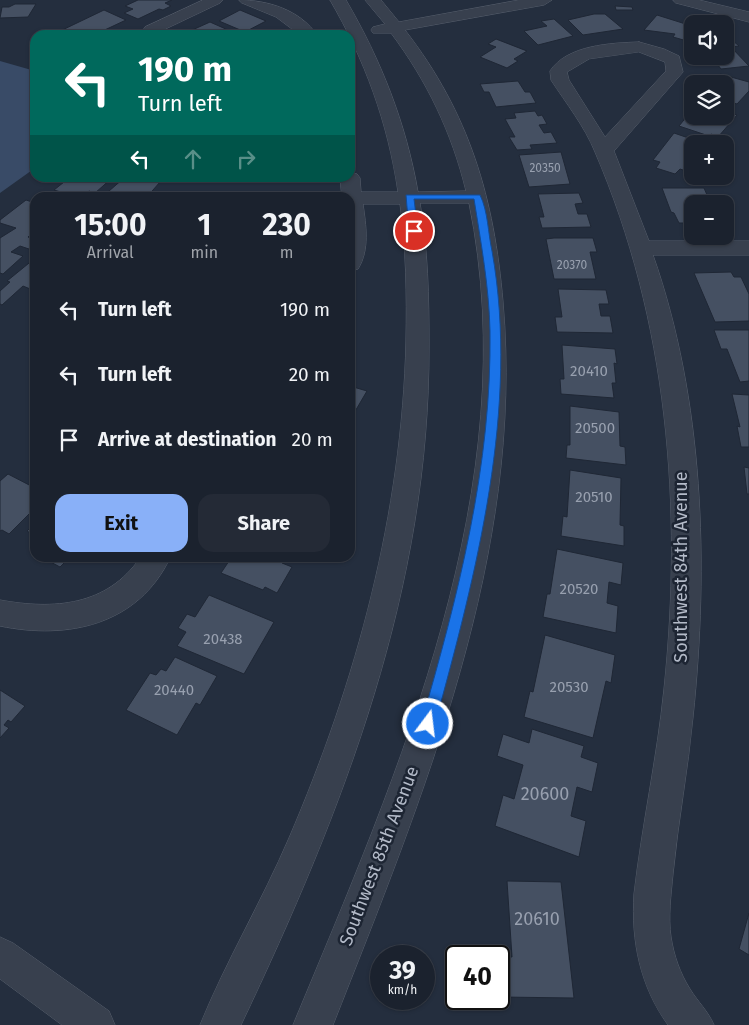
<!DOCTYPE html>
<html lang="en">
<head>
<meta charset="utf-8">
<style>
  body { margin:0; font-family:"Fira Sans",sans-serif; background:#242a36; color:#f1f3f6; height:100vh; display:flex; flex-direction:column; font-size:19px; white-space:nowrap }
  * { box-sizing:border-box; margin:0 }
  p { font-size:16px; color:#a0a4aa }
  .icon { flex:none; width:28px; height:28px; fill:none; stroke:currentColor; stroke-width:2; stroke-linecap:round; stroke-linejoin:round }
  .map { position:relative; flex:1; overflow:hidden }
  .sheet { position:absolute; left:30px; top:192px; width:325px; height:370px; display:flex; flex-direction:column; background:#1b222e; border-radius:15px; box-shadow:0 1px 4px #0004,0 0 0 1px #393f4a }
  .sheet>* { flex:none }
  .top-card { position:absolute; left:30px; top:30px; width:325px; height:152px; border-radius:15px; box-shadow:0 1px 4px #0004,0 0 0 1px #393f4a; background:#00695c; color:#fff; overflow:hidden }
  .fabs { position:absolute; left:684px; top:15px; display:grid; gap:10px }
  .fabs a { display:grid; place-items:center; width:50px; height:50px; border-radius:10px; background:#1b222e; box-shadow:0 1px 4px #0004,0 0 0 1px #393f4a; font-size:25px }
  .speed { position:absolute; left:370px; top:945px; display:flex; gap:10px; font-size:25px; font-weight:700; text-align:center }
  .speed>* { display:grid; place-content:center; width:65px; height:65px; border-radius:50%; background:#1b222e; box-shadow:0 1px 4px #0004,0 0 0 1px #393f4a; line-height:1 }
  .speed small { font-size:12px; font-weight:400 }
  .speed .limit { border:2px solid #111; border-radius:8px; background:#fff; color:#111 }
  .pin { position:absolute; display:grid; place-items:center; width:42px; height:42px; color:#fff; margin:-21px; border:2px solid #fff; border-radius:50%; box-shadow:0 1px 5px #0007 }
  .me { position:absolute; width:55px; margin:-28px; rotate:15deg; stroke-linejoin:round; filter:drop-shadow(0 0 4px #0008) }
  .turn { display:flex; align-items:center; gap:18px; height:105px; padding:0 25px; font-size:22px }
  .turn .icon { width:65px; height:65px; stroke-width:2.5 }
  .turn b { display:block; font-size:35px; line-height:42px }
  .lanes { display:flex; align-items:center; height:48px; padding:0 25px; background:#0003; justify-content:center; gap:25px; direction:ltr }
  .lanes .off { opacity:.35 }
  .eta { display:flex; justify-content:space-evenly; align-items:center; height:85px; text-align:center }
  .eta b { font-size:30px; font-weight:700; line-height:35px }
  .button { display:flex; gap:10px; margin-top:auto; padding:10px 25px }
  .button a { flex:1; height:58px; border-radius:15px; background:#89b0f8; color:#111; font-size:20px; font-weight:700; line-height:58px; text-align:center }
  .button a+a { background:#242a36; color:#f1f3f6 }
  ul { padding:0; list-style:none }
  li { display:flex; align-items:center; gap:15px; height:65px; padding:0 25px }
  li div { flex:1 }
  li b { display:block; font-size:19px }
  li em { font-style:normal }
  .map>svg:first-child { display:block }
</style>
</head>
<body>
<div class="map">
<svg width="749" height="1025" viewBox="0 0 749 1025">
  <rect width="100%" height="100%" fill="#242e3e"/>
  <path fill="#394b67" d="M0,61L35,71V168L0,193Z"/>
  <path fill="#455062" stroke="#1f2735" d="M138,0H172L165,3L171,6L163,10L159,9L138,19L124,13L133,9L125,6Z
    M15,4H36L28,17L0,18L2,7H9Z
    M615,6L632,7L633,10H616Z
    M104,10L126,20L94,35H41L51,31L56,33Z
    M240,10L266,21L245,32L219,21Z
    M594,14H605L623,29L583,35L568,20Z
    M657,15L692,26V34L687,41L673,37L675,34L644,30Z
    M554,19L573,36L538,45L524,31L547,26L541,21Z
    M210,22L237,34L194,35L196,34L190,31Z
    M496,39L527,51L514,59L518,61L507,68L480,57L496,47L488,44Z
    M732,40L739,46L731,47L749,66L721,69L711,56H725V41Z
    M720,74L749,82V91L737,104L730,102L725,106V84H711Z
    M518,81L525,92H530L536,103L496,107L489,92H484L480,84Z
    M692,110V116H725V111L737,115L718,137L711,134L709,136L679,126Z
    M535,111L538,116L542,115L547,124L539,125L544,133L551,132L557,143L530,145L532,149L517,150L509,137H515L505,119L516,118L514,113Z
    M674,133L706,144H692V173L680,169L675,174L656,168L660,162L653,160Z
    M561,152L570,184L529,187L519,155Z
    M63,178H112L95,193L89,191L81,198L54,190L64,182L59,181Z
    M124,178H145L160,182L146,198H101Z
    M662,188H704L711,204H692V223H679L674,213L671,212Z
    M579,193L583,203L575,204L578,214H587L591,227L542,228L539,217H544L538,194Z
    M26,200L35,203V228L32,230L35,231L28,237L35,240V251L20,246L11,252L23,256L3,274L0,273V238L16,228L0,223V220Z
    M554,238H593L597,252H590L596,279H554L546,239Z
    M34,259L35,291L23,286L2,305L0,304V291L10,282L7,281Z
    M731,272L734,277H741L749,294V321L715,322L694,273Z
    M558,289L606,290L609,304H599L601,316H610L613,333L557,332L555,317H562Z
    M714,330H749V381L740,382L727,349H721Z
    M562,345L615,349L617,364L614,363L616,383H612L614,398L561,394L560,379H564Z
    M350,386L367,391L350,420Z
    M732,394L749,395V447H741L737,426L740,427Z
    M570,406L619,412L620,446L625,447L626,465L566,458L567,445H570Z
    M744,467L749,468V494H747Z
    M570,470L621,478L620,525L624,526V546L561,536L563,516L567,517Z
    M8,474L35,488V495L30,500L35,503V508L9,534L2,530L0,531V481Z
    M35,523V536L27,531Z
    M557,549L623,563L621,585L609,582L607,603L618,606L616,633L543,617L547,594H550Z
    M43,558H69L60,567Z
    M222,558H285L282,563L292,567L277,593L265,587L263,590L221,573L229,561Z
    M209,595L274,622L244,674L177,646L186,632L178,628L187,614L195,617Z
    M545,635L615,655L611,683L606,681L593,738L524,717L530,691L533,692Z
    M175,657L217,676L200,705L196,703L177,735L126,710L150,673L156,675L161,669L166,671Z
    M0,690L25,706L11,722L8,720L4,725L9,728L0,738Z
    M532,729L584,746L581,757L598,763L592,792L577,787L571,816L586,821L579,857L495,826L503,795L514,799L523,765L497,756L503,734L529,743Z
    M507,881L561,882L574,998L499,997V956L512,957Z
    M749,913V955L739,949Z"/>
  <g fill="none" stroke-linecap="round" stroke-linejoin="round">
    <defs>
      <path id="minor" d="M203,0H223L220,3L157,33H145L143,30L145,27Z
        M239,0C268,0 300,10 317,35H300L276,17L242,3Z
        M330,0H346C381,60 406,123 418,192L466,191C452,133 427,81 391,33H373L371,30L373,27L385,24L365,0H381L399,22L519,0H552L544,5L405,30C470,114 494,198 503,302C525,553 423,796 333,1025H293C399,770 527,485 469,203H420C428,250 429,297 429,345C430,588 344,808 241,1025H200C226,961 262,901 289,838C357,680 402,513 406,341C407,295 406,249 400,204H363C366,225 370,250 358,269L350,271V198H342L340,178H350V172L357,174L360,178L361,192H398C388,123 365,60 330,0Z
        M673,0H699L749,12V22L676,3Z
        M639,42L664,49L679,56L683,72L614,151L649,241H749V255H653C704,400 709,565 693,717C688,770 678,822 673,874C671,895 668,917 671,937C674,956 680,973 690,989C698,1002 708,1011 714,1025H668C640,986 631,941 634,894C642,825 657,758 664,689C683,508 668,321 595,152C585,127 566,103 551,80L550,71C567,45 611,43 639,42ZM639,52L665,62L666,71L605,137L569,80L567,72L589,59Z
        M140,558H170C138,625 68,640 0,626V600C54,610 107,606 140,558Z
        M0,937L13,943L109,1011L115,1025H62L0,979Z"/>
    </defs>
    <use href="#minor" stroke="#565e6c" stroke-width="1"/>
    <use href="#minor" fill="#38404e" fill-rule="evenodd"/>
  </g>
  <path fill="#1a73e8" stroke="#114b97" d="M406,195H480C488,211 488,233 492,251C520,407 476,574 435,724L433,729L428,731L423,729L421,724C458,596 492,465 490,331C489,286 481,243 474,199H414L418,231L414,234L409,231Z"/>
  <g text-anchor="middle" stroke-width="5" stroke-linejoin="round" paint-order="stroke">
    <g font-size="12" fill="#98a0af">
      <text x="545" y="172">20350</text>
      <text x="572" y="269">20370</text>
    </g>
    <g font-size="15" fill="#98a0af">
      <text x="589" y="376">20410</text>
      <text x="595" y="433">20500</text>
      <text x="594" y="502">20510</text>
      <text x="579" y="594">20520</text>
      <text x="223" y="644">20438</text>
      <text x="569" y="692">20530</text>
      <text x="174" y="695">20440</text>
    </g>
    <g font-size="18" fill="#b4bbc9" stroke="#1d2533">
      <text transform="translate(681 567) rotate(-90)" y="6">Southwest 84th Avenue</text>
      <text transform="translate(379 856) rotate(-69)" y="6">Southwest 85th Avenue</text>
    </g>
    <g font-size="18" fill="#98a0af">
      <text x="545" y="800">20600</text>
      <text x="537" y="925">20610</text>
    </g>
  </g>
</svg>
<div class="fabs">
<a><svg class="icon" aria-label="sound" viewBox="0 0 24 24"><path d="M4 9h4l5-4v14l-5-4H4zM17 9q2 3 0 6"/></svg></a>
<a><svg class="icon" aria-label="layers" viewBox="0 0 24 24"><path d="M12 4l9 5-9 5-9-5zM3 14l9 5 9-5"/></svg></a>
<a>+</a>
<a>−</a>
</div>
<div class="speed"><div>39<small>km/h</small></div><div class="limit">40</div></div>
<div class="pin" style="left:414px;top:231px;background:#d93025"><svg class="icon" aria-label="arrive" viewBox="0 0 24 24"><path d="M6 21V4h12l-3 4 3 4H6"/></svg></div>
<svg class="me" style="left:428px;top:724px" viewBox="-20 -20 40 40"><circle r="17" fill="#1a73e8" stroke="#fff" stroke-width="3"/><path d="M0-11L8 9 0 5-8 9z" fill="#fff"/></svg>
<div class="top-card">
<div class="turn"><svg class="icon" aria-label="left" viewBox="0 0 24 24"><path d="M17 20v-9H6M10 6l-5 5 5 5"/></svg><div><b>190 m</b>Turn left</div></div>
<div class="lanes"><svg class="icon" aria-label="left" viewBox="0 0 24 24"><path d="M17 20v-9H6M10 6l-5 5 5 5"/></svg><svg class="icon off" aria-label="ahead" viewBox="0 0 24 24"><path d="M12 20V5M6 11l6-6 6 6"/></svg><svg class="icon off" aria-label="right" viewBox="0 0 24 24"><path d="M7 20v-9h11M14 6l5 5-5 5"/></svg></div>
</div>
<section class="sheet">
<div class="eta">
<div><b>15:00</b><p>Arrival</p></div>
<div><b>1</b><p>min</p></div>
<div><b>230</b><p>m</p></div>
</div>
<ul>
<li><svg class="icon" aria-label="left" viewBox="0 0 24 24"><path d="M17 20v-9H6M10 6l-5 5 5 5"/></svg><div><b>Turn left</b></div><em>190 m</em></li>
<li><svg class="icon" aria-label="left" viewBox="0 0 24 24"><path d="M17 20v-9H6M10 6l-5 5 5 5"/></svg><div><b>Turn left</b></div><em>20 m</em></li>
<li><svg class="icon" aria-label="arrive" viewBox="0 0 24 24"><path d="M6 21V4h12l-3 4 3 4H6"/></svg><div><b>Arrive at destination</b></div><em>20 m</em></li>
</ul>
<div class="button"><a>Exit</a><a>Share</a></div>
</section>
</div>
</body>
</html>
